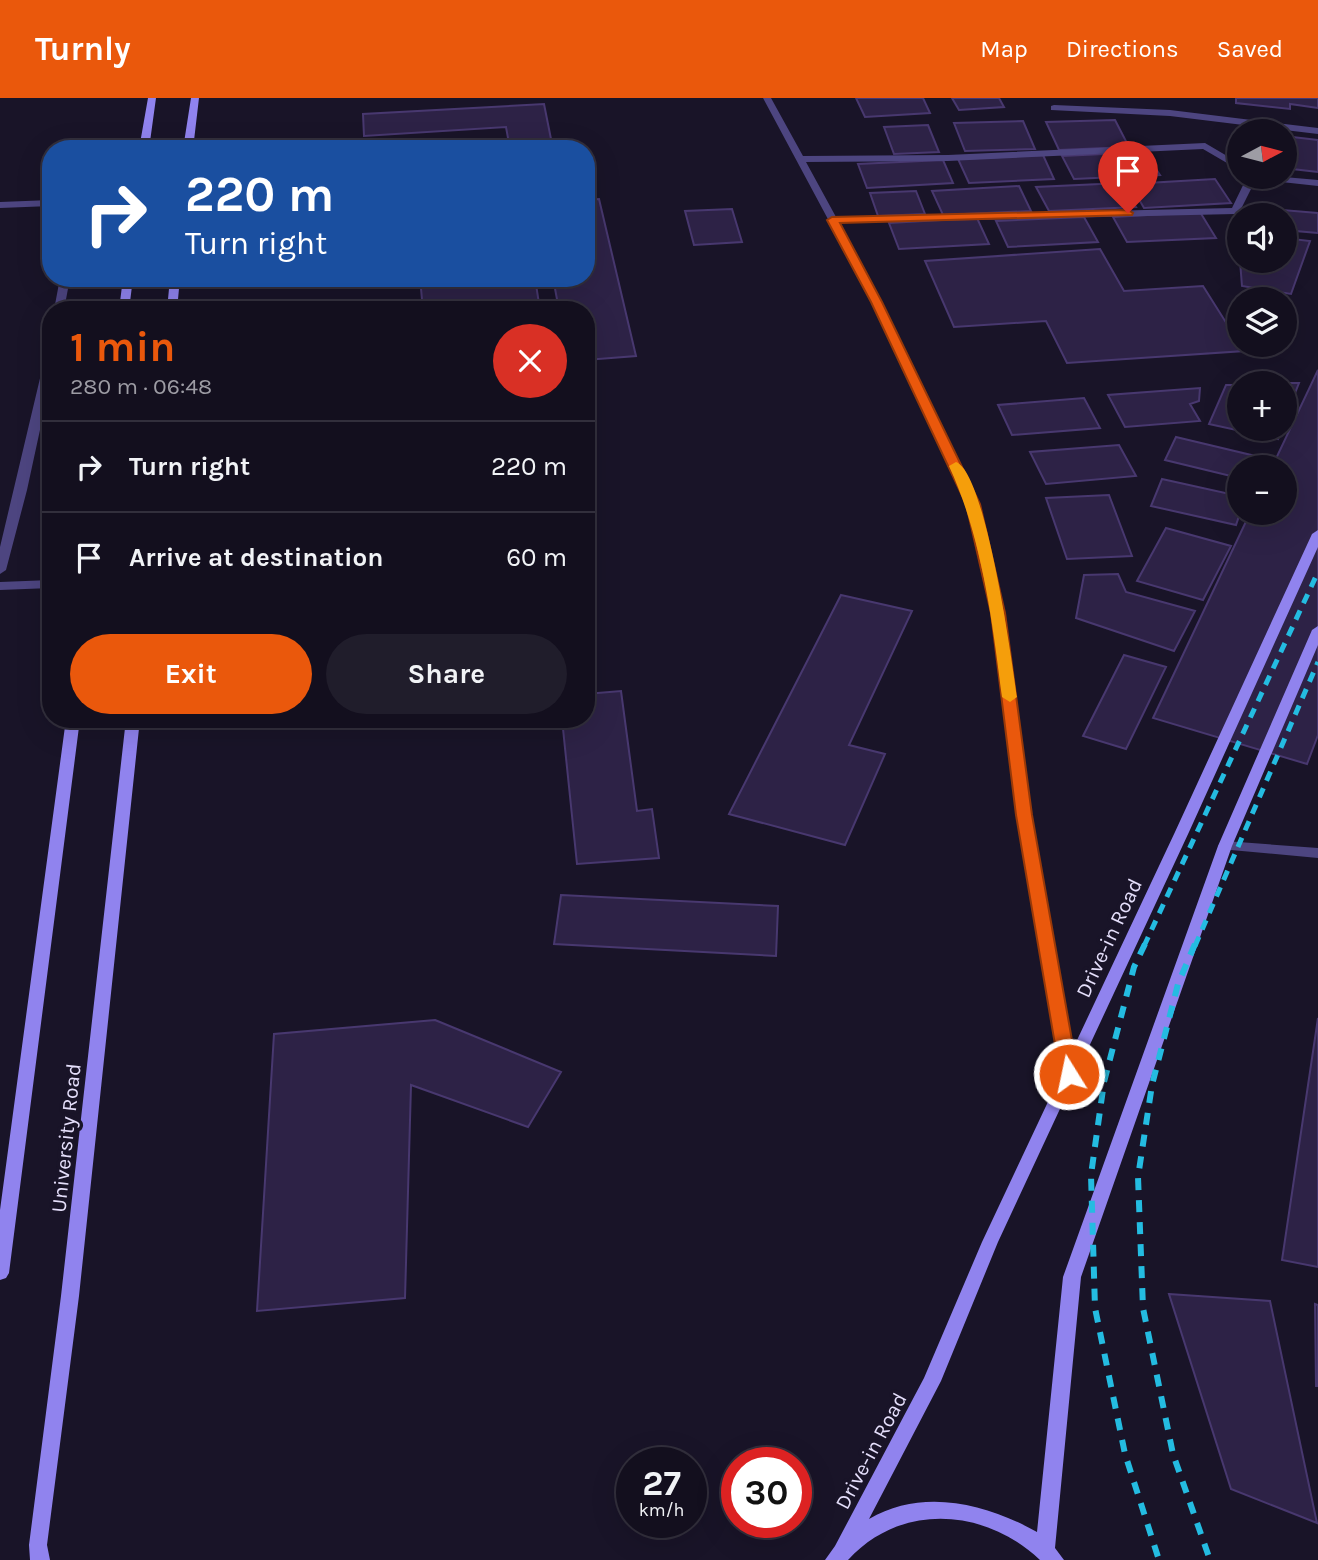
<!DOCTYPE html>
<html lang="en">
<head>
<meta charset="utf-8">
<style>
  body { margin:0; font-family:Karla,sans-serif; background:#201d2b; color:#f1f3f6; height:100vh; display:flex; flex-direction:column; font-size:26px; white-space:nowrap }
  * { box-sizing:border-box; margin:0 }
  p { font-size:23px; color:#9d9ca4 }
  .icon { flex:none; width:38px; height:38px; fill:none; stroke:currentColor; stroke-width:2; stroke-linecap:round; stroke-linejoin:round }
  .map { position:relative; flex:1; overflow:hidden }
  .panel { position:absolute; left:42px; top:203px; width:553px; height:427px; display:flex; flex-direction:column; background:#130f1e; border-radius:28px; box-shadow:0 7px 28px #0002,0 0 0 2px #322f3c }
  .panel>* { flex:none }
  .top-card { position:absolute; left:42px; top:42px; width:553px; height:147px; border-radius:28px; box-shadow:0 7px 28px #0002,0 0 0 2px #322f3c; background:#1a4fa0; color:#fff; overflow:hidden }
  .needle { width:46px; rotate:83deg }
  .buttons { position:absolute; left:1227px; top:21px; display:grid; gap:14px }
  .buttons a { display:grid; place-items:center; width:70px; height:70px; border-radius:50%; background:#130f1e; box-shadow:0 7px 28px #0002,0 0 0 2px #322f3c; font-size:35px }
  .speed { position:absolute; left:616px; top:1349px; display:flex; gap:14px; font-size:35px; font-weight:700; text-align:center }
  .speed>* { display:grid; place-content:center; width:91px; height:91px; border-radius:50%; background:#130f1e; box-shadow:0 7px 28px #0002,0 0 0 2px #322f3c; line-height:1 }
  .speed small { font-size:18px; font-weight:400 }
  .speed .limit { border:10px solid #d22; background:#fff; color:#111 }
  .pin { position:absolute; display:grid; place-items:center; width:60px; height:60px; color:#fff; margin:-72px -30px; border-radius:50% 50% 50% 0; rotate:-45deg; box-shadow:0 0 7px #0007 }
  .pin .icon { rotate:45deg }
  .me { position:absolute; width:77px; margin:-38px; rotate:350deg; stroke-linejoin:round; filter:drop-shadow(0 0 5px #0008) }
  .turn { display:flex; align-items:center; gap:24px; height:147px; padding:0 28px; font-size:32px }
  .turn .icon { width:91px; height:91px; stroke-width:2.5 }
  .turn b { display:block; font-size:49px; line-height:60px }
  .round { display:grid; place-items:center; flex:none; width:74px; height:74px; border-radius:37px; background:#201d2b }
  .head { display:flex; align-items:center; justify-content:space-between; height:119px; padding:0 28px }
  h1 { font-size:42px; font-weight:700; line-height:52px; color:#ea580c }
  .cta { display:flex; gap:14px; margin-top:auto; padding:14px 28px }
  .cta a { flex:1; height:80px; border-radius:42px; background:#ea580c; color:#fff; font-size:28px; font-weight:700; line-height:80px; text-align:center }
  .cta a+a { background:#201d2b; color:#f1f3f6 }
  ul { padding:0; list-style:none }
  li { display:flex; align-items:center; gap:21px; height:91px; padding:0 28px; border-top:2px solid #322f3c }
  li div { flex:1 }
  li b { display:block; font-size:26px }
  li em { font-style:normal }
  header { display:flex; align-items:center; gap:42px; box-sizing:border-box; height:98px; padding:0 35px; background:#ea580c; color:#fff }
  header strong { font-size:33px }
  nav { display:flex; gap:38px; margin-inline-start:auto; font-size:24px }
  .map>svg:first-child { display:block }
</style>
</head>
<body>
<header>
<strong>Turnly</strong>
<nav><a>Map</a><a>Directions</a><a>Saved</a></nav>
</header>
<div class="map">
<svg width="1318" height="1462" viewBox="0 0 1318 1462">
  <rect width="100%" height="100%" fill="#191428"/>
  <path fill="#2d2246" stroke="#48386f" stroke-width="2" d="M856,0H923L930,15L865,19Z
    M952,0H999L1004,9L959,12Z
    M1236,0H1318V10L1290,6V11L1236,5Z
    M544,6L553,51H510L506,29L364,38L363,16Z
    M1115,22L1129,49L1059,52L1046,24Z
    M1023,23L1035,51L965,53L954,25Z
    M928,27L939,54L894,56L884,29Z
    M1284,38L1318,42V74L1284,70Z
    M1145,54L1160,77L1074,81L1062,58Z
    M1043,57L1054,81L969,85L958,61Z
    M943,62L953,85L867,90L858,66Z
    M1215,81L1231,105L1144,110L1130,86Z
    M1122,85L1136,109L1049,113L1036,89Z
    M1019,88L1031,113L943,117L932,93Z
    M916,93L925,116L878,118L870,95Z
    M599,101L636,258L586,262V212H559L553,180H586V102Z
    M1248,109L1318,115V135L1284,132V117H1248Z
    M732,111L742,144L694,147L685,113Z
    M1200,114L1216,140L1127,144L1113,119Z
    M1084,119L1098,144L1008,149L996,123Z
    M977,120L989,146L899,151L889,125Z
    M1284,140L1310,143L1291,196L1242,188L1240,163H1284Z
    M1100,151L1124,193L1203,188L1244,253L1067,265L1046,223L954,229L925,163Z
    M420,180H535L540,212H423Z
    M1318,272V637L1307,666L1153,620L1250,415H1284V369H1272Z
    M1283,285H1299L1284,323V285Z
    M1226,287H1239V331H1282L1278,341L1209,326Z
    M1200,290L1199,303L1190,306L1200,323L1125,329L1108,297Z
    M1084,300L1100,330L1012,337L998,307Z
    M1176,339L1268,361L1264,369H1239V380L1165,362Z
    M1119,347L1136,378L1046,386L1030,354Z
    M1162,381L1239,398L1240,415L1236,427L1151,408Z
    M1109,397L1132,458L1067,461L1046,400Z
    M1166,430L1231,448L1203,502L1137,483Z
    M1118,476L1126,494L1195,513L1174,553L1076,520L1084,477Z
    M841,497L912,513L849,647L885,656L845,747L729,716Z
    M1124,557L1166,569L1126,651L1083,638Z
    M621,593L637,713L652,711L659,760L577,766L562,621H586V596Z
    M561,797L778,808L776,858L554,846Z
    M1318,920V1169L1282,1162Z
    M435,922L561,974L528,1029L411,987L405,1200L257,1213L274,936Z
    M1169,1196L1270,1203L1317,1425L1231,1391Z
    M1315,1206L1318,1207V1288H1316Z"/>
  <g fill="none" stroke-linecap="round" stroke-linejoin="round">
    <path fill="#4d4580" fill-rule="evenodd" d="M51,102V108L0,110V104Z
      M60,180H70L64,212H54Z
      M51,252V281L27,392L6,472L0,476V449L46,255Z
      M51,482V490L0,492V484Z"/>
    <path fill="#4d4580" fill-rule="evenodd" d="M763,0H771L803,58L948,57L1205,45L1239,65V72L1203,51L948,63L806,64L836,119L1232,110L1247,79H1257L1240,113L1235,116L840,125L869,179L979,406L1004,515L1031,717L1077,976L1075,980L1069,982L1063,980L1061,976L1017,717L992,515L967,406L859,179Z
      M1054,7L1170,12L1318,30V36L1170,18L1051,12V8Z
      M1258,79H1284L1318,82V88L1263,82Z
      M1225,743L1318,750V760L1220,751L1218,748L1220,745Z"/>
    <path fill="#9083ee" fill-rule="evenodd" d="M148,0H156L149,51H139Z
      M191,0H199L193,51H183Z
      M123,180H133L129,212H119Z
      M170,180H180L177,212H167Z
      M1318,432V449L1189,734L998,1144L941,1283L869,1421C923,1389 987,1406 1037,1434L1063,1179L1218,748L1312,532L1318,528V547L1232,748L1081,1179L1055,1450L1064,1462H1040C985,1410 901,1404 848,1462H825L835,1448L924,1280L982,1144L1175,734L1312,436Z
      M66,621H80L9,1175L6,1180L0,1182V1112Z
      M126,621H140L79,1198L47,1447L50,1462H30L29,1447L61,1198Z"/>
    <path stroke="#24bce1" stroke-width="5" stroke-dasharray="10 8" stroke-linecap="butt" d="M1144,848L1318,474
      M1195,848L1318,564"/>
    <path stroke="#24bce1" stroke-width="6" stroke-dasharray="12 10" stroke-linecap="butt" d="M1145,846L1134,869L1104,984L1091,1077L1095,1210L1125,1356L1159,1462
      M1195,846L1178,886L1152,987L1138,1079L1143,1210L1173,1356L1210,1462"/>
  </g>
  <path fill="#ea580c" stroke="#983908" stroke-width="2" d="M1128,112L1133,115L1132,117L840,125L882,204L980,406L1005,515L1032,717L1078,976L1075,981H1063L1060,976L1016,717L991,515L966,406L871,204L827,122L832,119Z"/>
  <path fill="#f59e0b" d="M956,364C986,375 1012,563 1017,599L1010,604L1002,599C992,521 982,440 949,368Z"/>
  <g text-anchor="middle" stroke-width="7" stroke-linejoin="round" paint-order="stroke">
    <g font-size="21" fill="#e5dffb" stroke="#191428">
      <text transform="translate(1109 840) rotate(-65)" y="7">Drive-in Road</text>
      <text transform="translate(66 1040) rotate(-84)" y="7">University Road</text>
      <text transform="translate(871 1353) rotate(-62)" y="7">Drive-in Road</text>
    </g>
  </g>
</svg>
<div class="buttons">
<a><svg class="needle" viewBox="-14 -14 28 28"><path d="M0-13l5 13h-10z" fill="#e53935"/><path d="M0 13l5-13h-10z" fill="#9d9ca4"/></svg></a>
<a><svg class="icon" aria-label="sound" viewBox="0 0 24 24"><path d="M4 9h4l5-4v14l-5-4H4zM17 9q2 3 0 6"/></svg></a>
<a><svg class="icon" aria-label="layers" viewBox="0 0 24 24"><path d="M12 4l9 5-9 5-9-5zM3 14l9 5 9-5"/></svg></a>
<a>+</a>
<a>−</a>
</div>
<div class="speed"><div>27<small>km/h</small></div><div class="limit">30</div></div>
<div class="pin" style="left:1128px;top:115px;background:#d93025"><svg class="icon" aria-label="arrive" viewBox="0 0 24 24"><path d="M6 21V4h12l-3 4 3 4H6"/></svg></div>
<svg class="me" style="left:1069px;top:976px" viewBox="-20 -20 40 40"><circle r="17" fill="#ea580c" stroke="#fff" stroke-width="3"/><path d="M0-11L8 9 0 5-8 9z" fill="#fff"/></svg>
<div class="top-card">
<div class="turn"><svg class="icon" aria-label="right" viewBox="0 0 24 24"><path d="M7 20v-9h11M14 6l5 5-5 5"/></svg><div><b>220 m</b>Turn right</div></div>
</div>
<section class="panel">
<div class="head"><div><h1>1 min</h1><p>280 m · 06:48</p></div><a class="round" style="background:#d93025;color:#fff"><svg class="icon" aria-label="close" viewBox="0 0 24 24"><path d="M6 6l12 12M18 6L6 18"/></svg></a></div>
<ul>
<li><svg class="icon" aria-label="right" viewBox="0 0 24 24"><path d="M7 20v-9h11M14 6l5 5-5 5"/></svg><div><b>Turn right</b></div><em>220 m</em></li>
<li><svg class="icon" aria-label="arrive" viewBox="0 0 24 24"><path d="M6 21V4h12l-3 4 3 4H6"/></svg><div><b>Arrive at destination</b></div><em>60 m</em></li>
</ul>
<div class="cta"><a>Exit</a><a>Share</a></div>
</section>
</div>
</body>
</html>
